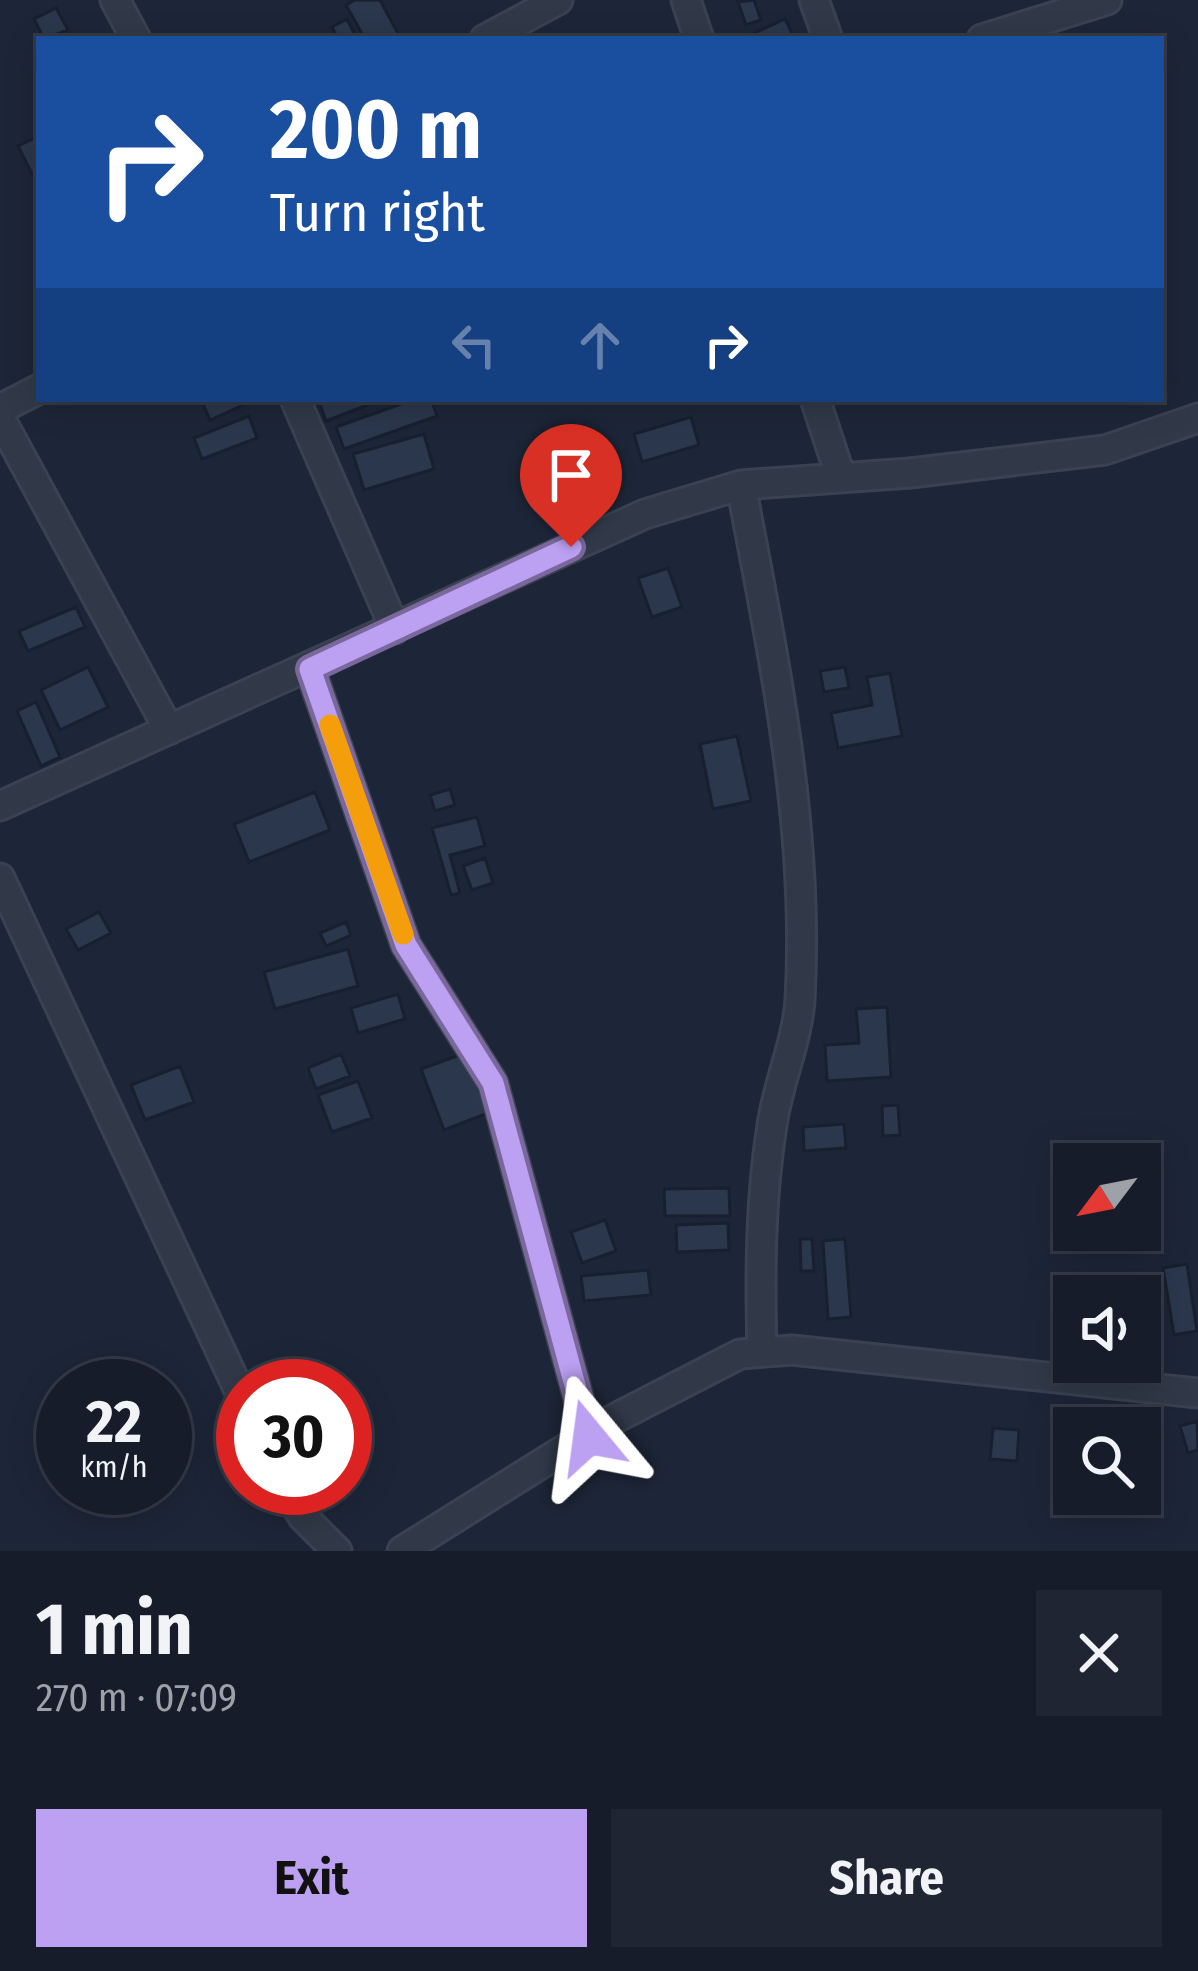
<!DOCTYPE html>
<html lang="en">
<head>
<meta charset="utf-8">
<style>
  body { margin:0; font-family:"Fira Sans Condensed",sans-serif; background:#1f2532; color:#f1f3f6; height:100vh; display:flex; flex-direction:column; font-size:45px; white-space:nowrap }
  * { box-sizing:border-box; margin:0 }
  p { font-size:39px; color:#9ea1a8 }
  .icon { flex:none; width:66px; height:66px; fill:none; stroke:currentColor; stroke-width:2; stroke-linecap:round; stroke-linejoin:round }
  .map { position:relative; height:1551px; overflow:hidden }
  .side { display:flex; flex-direction:column; background:#161c2a; flex:1 }
  .side>* { flex:none }
  .top-card { position:absolute; left:36px; top:36px; width:1128px; height:366px; border-radius:0px; box-shadow:0 6px 30px #0003,0 0 0 3px #353a47; background:#1a4fa0; color:#fff; overflow:hidden }
  .needle { width:78px; rotate:238deg }
  .tools { position:absolute; left:1053px; top:1143px; display:grid; gap:24px }
  .tools a { display:grid; place-items:center; width:108px; height:108px; border-radius:0px; background:#161c2a; box-shadow:0 6px 30px #0003,0 0 0 3px #353a47; font-size:60px }
  .speed { position:absolute; left:36px; top:1359px; display:flex; gap:24px; font-size:60px; font-weight:700; text-align:center }
  .speed>* { display:grid; place-content:center; width:156px; height:156px; border-radius:50%; background:#161c2a; box-shadow:0 6px 30px #0003,0 0 0 3px #353a47; line-height:1 }
  .speed small { font-size:30px; font-weight:400 }
  .speed .limit { border:18px solid #d22; background:#fff; color:#111 }
  .pin { position:absolute; display:grid; place-items:center; width:102px; height:102px; color:#fff; margin:-123px -51px; border-radius:50% 50% 50% 0; rotate:-45deg; box-shadow:0 0 12px #0007 }
  .pin .icon { rotate:45deg }
  .me { position:absolute; width:132px; margin:-66px; rotate:344deg; stroke-linejoin:round; filter:drop-shadow(0 0 9px #0008) }
  .turn { display:flex; align-items:center; gap:42px; height:252px; padding:0 36px; font-size:54px }
  .turn .icon { width:156px; height:156px; stroke-width:2.5 }
  .turn b { display:block; font-size:84px; line-height:102px }
  .lanes { display:flex; align-items:center; height:114px; padding:0 36px; background:#0003; justify-content:center; gap:60px; direction:ltr }
  .lanes .off { opacity:.35 }
  .round { display:grid; place-items:center; flex:none; width:126px; height:126px; border-radius:0px; background:#1f2532 }
  .headline { display:flex; align-items:center; justify-content:space-between; height:204px; padding:0 36px }
  h1 { font-size:72px; font-weight:700; line-height:90px }
  .primary-button { display:flex; gap:24px; margin-top:auto; padding:24px 36px }
  .primary-button a { flex:1; height:138px; border-radius:0px; background:#bca0f2; color:#111; font-size:48px; font-weight:700; line-height:138px; text-align:center }
  .primary-button a+a { background:#1f2532; color:#f1f3f6 }
  .map>svg:first-child { display:block }
</style>
</head>
<body>
<div class="map">
<svg width="1198" height="1551" viewBox="0 0 1198 1551">
  <rect width="100%" height="100%" fill="#1d2638"/>
  <path fill="#2b374d" stroke="#18202f" stroke-width="3" d="M355,0H380L401,39H365L346,5Z
    M754,0L761,20L746,25L738,2Z
    M56,8L68,30L44,39L34,19Z
    M347,19L357,39H338L332,27Z
    M785,19L795,39H752L750,35Z
    M39,136V170L32,174L18,146Z
    M201,399H240L243,405L210,420Z
    M318,399H383L326,421Z
    M415,399H431L437,416L344,449L336,427Z
    M249,416L257,438L202,459L194,438Z
    M691,417L699,445L642,462L634,434Z
    M424,434L434,469L364,490L353,454Z
    M668,568L682,607L652,617L638,578Z
    M76,607L85,627L28,651L19,631Z
    M88,667L108,707L60,730L41,690Z
    M845,667L849,688L824,692L820,671Z
    M890,673L902,736L838,748L831,713L872,705L867,677Z
    M36,702L60,757L41,766L17,711Z
    M737,736L751,801L713,809L700,744Z
    M450,789L455,805L435,811L430,795Z
    M315,792L330,830L249,862L234,824Z
    M477,817L485,846L450,855L460,893L451,895L432,828Z
    M485,858L493,883L472,890L463,866Z
    M99,912L111,933L78,950L66,929Z
    M346,922L351,935L326,946L320,933Z
    M348,949L358,986L275,1009L264,972Z
    M398,994L405,1019L358,1033L351,1008Z
    M887,1007L891,1077L827,1081L825,1045L859,1043L856,1009Z
    M465,1053L488,1113L444,1130L421,1069Z
    M341,1054L350,1076L316,1089L308,1068Z
    M180,1066L194,1102L145,1120L131,1085Z
    M358,1081L372,1118L332,1132L318,1095Z
    M898,1105L900,1135L883,1136L882,1106Z
    M844,1124L846,1148L804,1151L803,1127Z
    M729,1188L730,1216H665L664,1189Z
    M605,1220L616,1251L582,1263L571,1232Z
    M728,1223L729,1250L677,1252L676,1225Z
    M800,1239H812L814,1271H801Z
    M845,1239L851,1317L828,1319L823,1241Z
    M1187,1264L1197,1331L1174,1335L1163,1268Z
    M648,1270L651,1295L584,1301L581,1276Z
    M1137,1282H1162V1303H1140Z
    M1197,1421L1198,1450L1188,1453L1180,1426Z
    M993,1428L1019,1430L1017,1461L990,1459Z"/>
  <g fill="none" stroke-linecap="round" stroke-linejoin="round">
    <defs>
      <path id="minor" d="M115,0L136,39
        M686,0L699,39
        M814,0L828,39
        M485,39L558,0
        M982,39L1107,0
        M295,399L395,629
        M815,399L841,478
        M0,409L39,389
        M0,418L169,730
        M741,485C773,656 810,826 800,1000C797,1042 778,1083 772,1125C760,1201 760,1275 762,1352
        M310,669L406,945L493,1083L589,1437
        M0,806L645,514L741,485L910,473L1105,450L1198,418
        M0,878L243,1399
        M285,1488L303,1517L337,1551
        M402,1551L608,1422L740,1354L792,1350L1198,1393"/>
    </defs>
    <use href="#minor" stroke="#3a4252" stroke-width="33"/>
    <use href="#minor" stroke="#313948" stroke-width="27"/>
  </g>
  <g fill="none" stroke-linecap="round" stroke-linejoin="round">
    <defs>
      <path id="route" d="M571,547L310,669L406,945L493,1083L589,1437"/>
    </defs>
    <use href="#route" stroke="#7a689d" stroke-width="30"/>
    <use href="#route" stroke="#bca0f2" stroke-width="21"/>
    <path stroke="#f59e0b" stroke-width="21" d="M330,725L403,934"/>
  </g>
</svg>
<div class="tools">
<a><svg class="needle" viewBox="-14 -14 28 28"><path d="M0-13l5 13h-10z" fill="#e53935"/><path d="M0 13l5-13h-10z" fill="#9ea1a8"/></svg></a>
<a><svg class="icon" aria-label="sound" viewBox="0 0 24 24"><path d="M4 9h4l5-4v14l-5-4H4zM17 9q2 3 0 6"/></svg></a>
<a><svg class="icon" aria-label="search" viewBox="0 0 24 24"><circle cx="10" cy="10" r="6"/><path d="M15 15l6 6"/></svg></a>
</div>
<div class="speed"><div>22<small>km/h</small></div><div class="limit">30</div></div>
<div class="pin" style="left:571px;top:547px;background:#d93025"><svg class="icon" aria-label="arrive" viewBox="0 0 24 24"><path d="M6 21V4h12l-3 4 3 4H6"/></svg></div>
<svg class="me" style="left:589px;top:1437px" viewBox="-20 -20 40 40"><path d="M0-17L14 15 0 8-14 15z" fill="#bca0f2" stroke="#fff" stroke-width="4"/></svg>
<div class="top-card">
<div class="turn"><svg class="icon" aria-label="right" viewBox="0 0 24 24"><path d="M7 20v-9h11M14 6l5 5-5 5"/></svg><div><b>200 m</b>Turn right</div></div>
<div class="lanes"><svg class="icon off" aria-label="left" viewBox="0 0 24 24"><path d="M17 20v-9H6M10 6l-5 5 5 5"/></svg><svg class="icon off" aria-label="ahead" viewBox="0 0 24 24"><path d="M12 20V5M6 11l6-6 6 6"/></svg><svg class="icon" aria-label="right" viewBox="0 0 24 24"><path d="M7 20v-9h11M14 6l5 5-5 5"/></svg></div>
</div>
</div>
<section class="side">
<div class="headline"><div><h1>1 min</h1><p>270 m · 07:09</p></div><a class="round"><svg class="icon" aria-label="close" viewBox="0 0 24 24"><path d="M6 6l12 12M18 6L6 18"/></svg></a></div>
<div class="primary-button"><a>Exit</a><a>Share</a></div>
</section>
</body>
</html>
